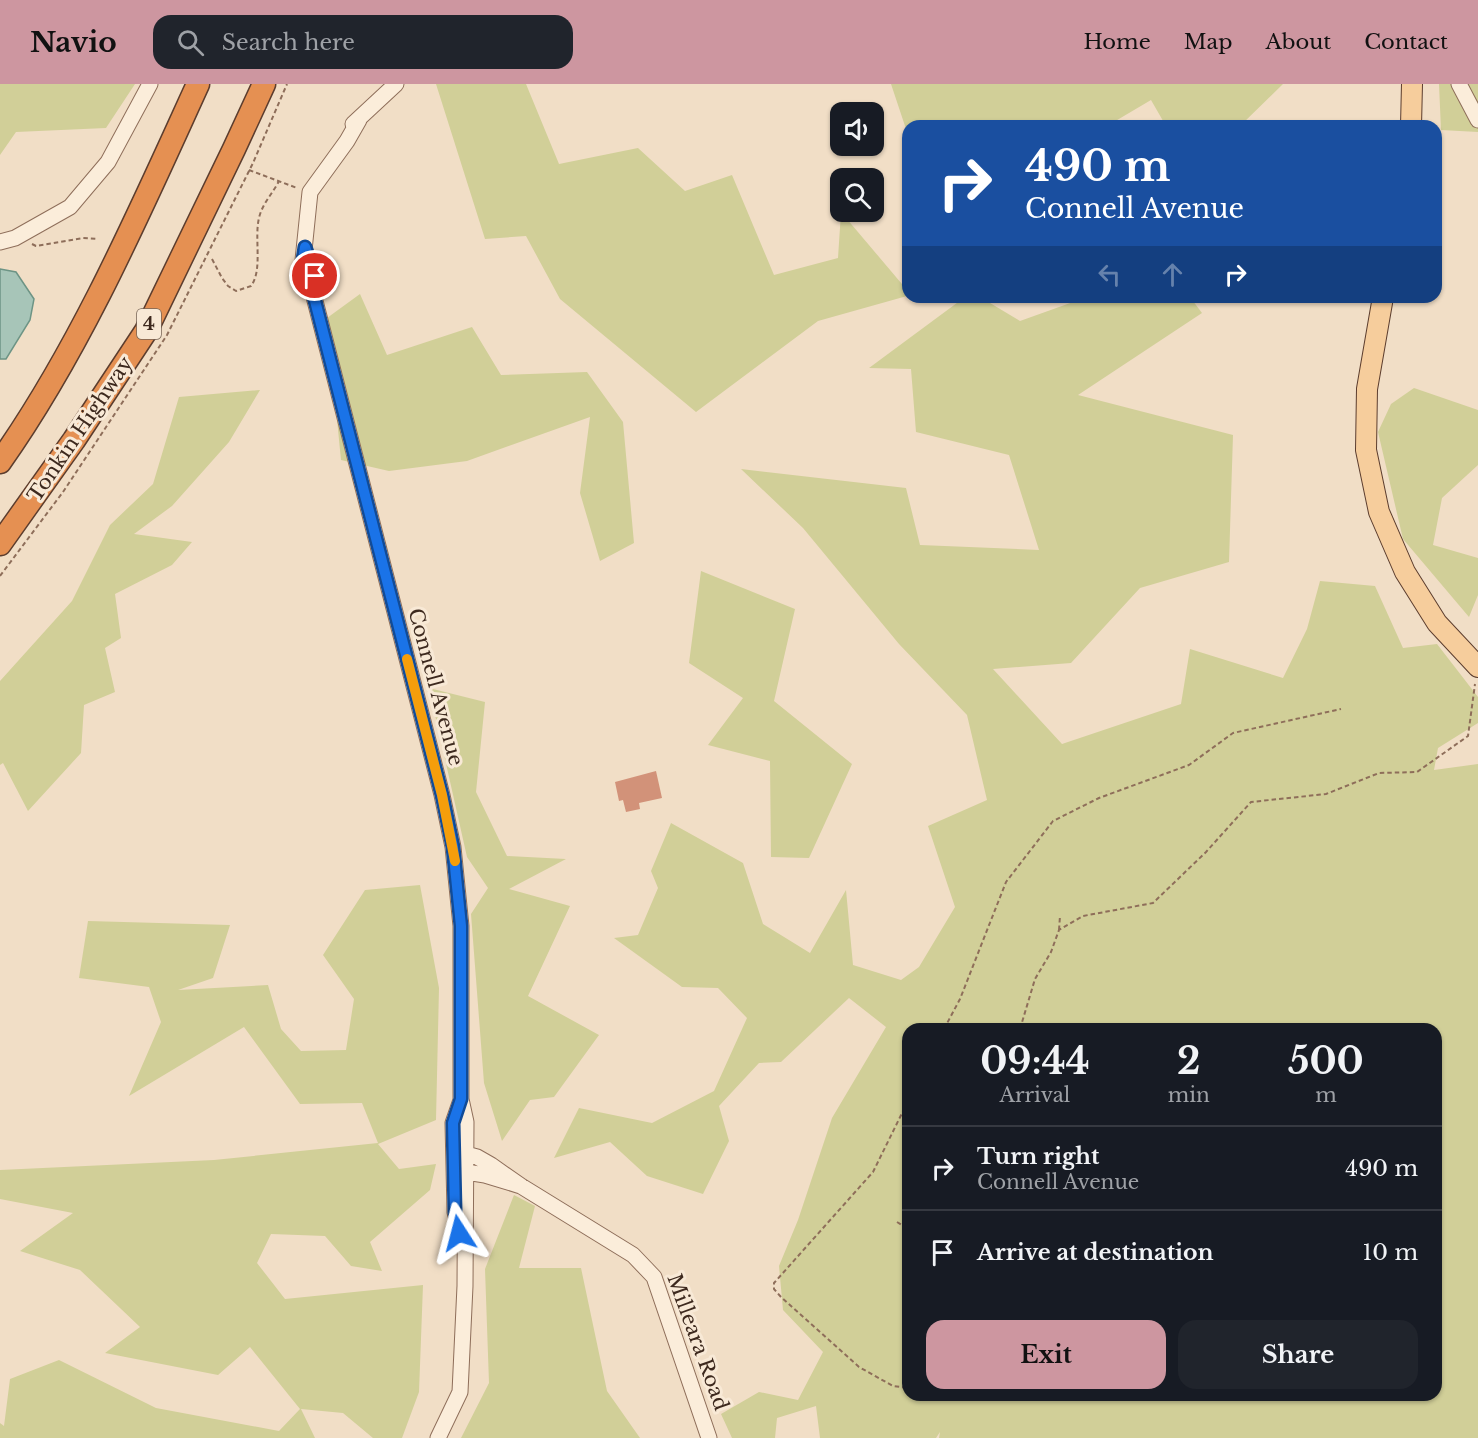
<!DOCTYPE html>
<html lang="en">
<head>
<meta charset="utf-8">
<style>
  body { margin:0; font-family:"Libre Baskerville",serif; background:#20242c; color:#f1f3f6; height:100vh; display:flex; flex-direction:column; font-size:22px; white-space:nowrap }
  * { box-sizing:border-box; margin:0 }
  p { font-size:20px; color:#9ea1a6 }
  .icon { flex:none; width:33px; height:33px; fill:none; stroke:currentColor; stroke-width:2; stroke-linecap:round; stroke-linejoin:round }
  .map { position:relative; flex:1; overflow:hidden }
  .details { position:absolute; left:902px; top:939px; width:540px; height:378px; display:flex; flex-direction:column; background:#171b24; border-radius:18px; box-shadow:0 2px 4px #0004 }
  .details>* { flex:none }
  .top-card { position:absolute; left:902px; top:36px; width:540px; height:183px; border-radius:18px; box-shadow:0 2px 4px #0004; background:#1a4fa0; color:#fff; overflow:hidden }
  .buttons { position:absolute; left:830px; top:18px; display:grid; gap:12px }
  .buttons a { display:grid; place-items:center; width:54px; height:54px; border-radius:12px; background:#171b24; box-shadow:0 2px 4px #0004; font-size:30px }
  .pin { position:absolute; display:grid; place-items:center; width:51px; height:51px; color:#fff; margin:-26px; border:3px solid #fff; border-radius:50%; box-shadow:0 2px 6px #0007 }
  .me { position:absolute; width:66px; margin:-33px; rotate:351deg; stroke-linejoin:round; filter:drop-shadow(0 0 4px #0008) }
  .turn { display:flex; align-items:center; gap:21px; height:126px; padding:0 24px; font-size:27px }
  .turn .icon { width:78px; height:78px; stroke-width:2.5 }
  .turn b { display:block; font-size:42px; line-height:51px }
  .lanes { display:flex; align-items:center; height:57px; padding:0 24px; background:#0003; justify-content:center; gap:30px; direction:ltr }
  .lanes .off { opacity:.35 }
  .eta { display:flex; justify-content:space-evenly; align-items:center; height:102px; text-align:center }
  .eta b { font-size:36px; font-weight:700; line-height:42px }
  .cta { display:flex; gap:12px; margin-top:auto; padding:12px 24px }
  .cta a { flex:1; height:69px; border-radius:18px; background:#cd96a0; color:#111; font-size:24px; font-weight:700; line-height:69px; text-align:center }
  .cta a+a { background:#20242c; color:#f1f3f6 }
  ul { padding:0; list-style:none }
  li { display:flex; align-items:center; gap:18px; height:84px; padding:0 24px; border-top:2px solid #363941 }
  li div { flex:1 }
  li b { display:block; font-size:22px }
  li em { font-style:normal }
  header { display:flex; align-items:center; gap:36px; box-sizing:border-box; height:84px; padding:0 30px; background:#cd96a0; color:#111 }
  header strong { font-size:28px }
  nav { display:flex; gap:33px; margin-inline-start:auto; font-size:21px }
  .search { width:420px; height:54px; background:#20242c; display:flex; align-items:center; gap:15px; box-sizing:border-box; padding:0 21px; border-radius:18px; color:#9ea1a6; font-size:22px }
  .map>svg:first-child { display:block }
</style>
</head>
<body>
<header>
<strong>Navio</strong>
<div class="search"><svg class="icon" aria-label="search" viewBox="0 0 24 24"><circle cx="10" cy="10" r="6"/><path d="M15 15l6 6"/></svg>Search here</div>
<nav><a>Home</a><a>Map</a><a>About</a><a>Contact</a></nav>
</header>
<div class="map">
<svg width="1478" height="1354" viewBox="0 0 1478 1354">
  <rect width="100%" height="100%" fill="#f1dec6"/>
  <path fill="#d1cf98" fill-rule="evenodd" d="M0,0H135L106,44L16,48L0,71Z
    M436,0H526L559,80L638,64L685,107L732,91L774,191L838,174L841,128L907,206V212L818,237L696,328L560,215L526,152L485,155Z
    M891,0H1283L1240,42H1166L1151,16L1107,42H908L907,48Z
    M1439,0H1478V48L1441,46Z
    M360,210L387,271L472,243L501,291L587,288L623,338L634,459L600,477L580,409L590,333L467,377L389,387L341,376L327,234Z
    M965,213H980L1020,237L1087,213H1190L1202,229L1078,311L1233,351L1229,478L1140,504L1071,579L993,585L1062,660L1181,620L1190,565L1283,594L1307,545L1320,497L1375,502L1403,564L1437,560L1478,613V639L1438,664L1434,686L1478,680V1354H939L940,1348L936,1354H820L816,1322L777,1334L775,1354H732L721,1330L759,1308L798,1316L823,1268L783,1226L779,1182L798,1136L832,1034L886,943L849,914L781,978L759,979L719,1022L729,1057L703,1110L647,1092L610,1058L554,1074L579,1024L652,1039L714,1007L747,934L718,904L682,903L614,854L638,851L658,804L651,787L671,739L743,779L763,840L810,869L846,806L853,881L901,896L919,883L955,823L928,742L987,716L967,631L899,560L803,444L741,385L906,404L920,461L1039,466L1009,371L916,348L911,285L869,284ZM908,945H1436V1311H908Z
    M1414,304L1478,326V381L1442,414L1433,461L1478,474V511L1469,533L1403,455L1378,348L1391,320Z
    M260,306L229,358L172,422L134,450L192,458L172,481L115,510L121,554L105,564L115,608L84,621L81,669L28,727L3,679L0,681V597L72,517L110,441L153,400L179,313Z
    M701,487L795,525L774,617L852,680L809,774L771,773L770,677L708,661L743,614L689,579Z
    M429,604L485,618L476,708L507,772L566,775L509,805L570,822L528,912L599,951L554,1013L530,1016L502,1057L484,999L471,830L488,804L467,773Z
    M420,801L439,904L436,1036L378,1060L399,1085L436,1080L430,1106L370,1158L382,1187L351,1182L325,1152L271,1150L257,1179L285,1215L423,1201L419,1308L402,1354H373L343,1329L301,1325L315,1354H0V1339L4,1342L10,1295L59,1276L156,1324L279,1347L300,1325L250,1263L218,1291L105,1269L140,1243L80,1186L20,1167L73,1129L0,1115V1086L214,1076L378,1059L362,1019L300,1020L244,943L129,1012L161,938L149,903L79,894L88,837L230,841L213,894L178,906L268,901L281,945L301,967L346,966L354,915L323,871L365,806Z
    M514,1111L535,1122L519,1184H581L607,1307L640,1354H461L489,1299L485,1185Z"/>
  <path fill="#a7c5b8" stroke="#6d9485" stroke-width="1.5" d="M0,185L16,188L34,215L30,236L6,275H0Z"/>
  <path fill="#d29279" d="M656,687L662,714L639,719L640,725L626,728L623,716L619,717L615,698Z"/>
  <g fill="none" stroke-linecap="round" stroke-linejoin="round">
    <defs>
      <path id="minor" d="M1459,0L1478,36
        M359,36L347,57L310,108L303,176L313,209L442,711L453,763L461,842V1015L466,1038L465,1202L460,1308L438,1354
        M353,40L396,0
        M0,158L15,154L70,123L108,78L150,0
        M521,1102L485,1091L466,1088L454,1076L466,1070L477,1073L491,1081L521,1102L633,1171L654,1193L709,1354
        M460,1149L455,1128L453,1039L461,1016"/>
      <path id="major" d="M1411,42L1412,0
        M1383,213L1367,305L1366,366L1379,428L1405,488L1437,539L1478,583"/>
      <path id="highway" d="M0,378C80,265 140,127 198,0
        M0,460L74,356L146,247L234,65L264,0"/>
    </defs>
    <use href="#minor" stroke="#8e6e5a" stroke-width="17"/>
    <use href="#major" stroke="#5c3d2e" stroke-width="22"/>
    <use href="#highway" stroke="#5c3d2e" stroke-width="25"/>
    <path stroke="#8e6e5a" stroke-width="2" stroke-dasharray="4.5 3" stroke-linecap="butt" d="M249,86L297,104
      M32,160L36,162L83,154L98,155
      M212,175L222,194L228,202L236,207L251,202C263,186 254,154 259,134C262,120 273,109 279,97
      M0,492L63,408L167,251L253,79L287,0
      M1059,846L1060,832
      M944,945L960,915L1006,798L1053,737L1099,714L1189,681L1233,649L1341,625
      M1020,945L1035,895L1051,868L1059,846L1083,832L1153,819L1206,768L1251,718L1326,710L1379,689L1417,688L1468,652L1475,600
      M908,1017L873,1088L774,1199V1205L781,1213L859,1283L893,1302L908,1304
      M897,1138L908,1145"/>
    <use href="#minor" stroke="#fbedda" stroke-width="15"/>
    <use href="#major" stroke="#f6cd9c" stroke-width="20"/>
    <use href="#highway" stroke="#e59052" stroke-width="22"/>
  </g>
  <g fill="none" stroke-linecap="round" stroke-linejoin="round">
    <defs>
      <path id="route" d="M315,192L305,163L303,176L313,209L442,711L453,763L461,842V1015L453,1039L455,1128L459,1149"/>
    </defs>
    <use href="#route" stroke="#114b97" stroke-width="15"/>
    <use href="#route" stroke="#1a73e8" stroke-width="10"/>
    <path stroke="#f59e0b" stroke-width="10" d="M407,575L442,711L455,777"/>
  </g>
  <g text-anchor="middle" stroke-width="6" stroke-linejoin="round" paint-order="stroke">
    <rect fill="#f8e9d6" stroke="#756355" stroke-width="1.5" x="137" y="225" width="24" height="30" rx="4.5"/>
    <g font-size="18" font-weight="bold" fill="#3d291e">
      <text x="149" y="246">4</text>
    </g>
    <g font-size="20" fill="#3d291e" stroke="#f8e9d6">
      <text transform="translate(80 345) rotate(-56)" y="7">Tonkin Highway</text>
      <text transform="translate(436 603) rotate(75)" y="7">Connell Avenue</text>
      <text transform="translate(698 1258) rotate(70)" y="7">Milleara Road</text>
    </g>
  </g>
</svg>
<div class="buttons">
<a><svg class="icon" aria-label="sound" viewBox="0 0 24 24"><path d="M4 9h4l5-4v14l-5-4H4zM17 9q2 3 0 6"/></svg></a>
<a><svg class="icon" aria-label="search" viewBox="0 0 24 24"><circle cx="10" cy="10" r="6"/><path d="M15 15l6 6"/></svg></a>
</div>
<div class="pin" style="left:315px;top:192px;background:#d93025"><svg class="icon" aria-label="arrive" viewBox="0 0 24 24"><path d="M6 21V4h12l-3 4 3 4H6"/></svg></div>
<svg class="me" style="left:459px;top:1149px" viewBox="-20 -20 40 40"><path d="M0-17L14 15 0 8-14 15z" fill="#1a73e8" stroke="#fff" stroke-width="4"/></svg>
<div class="top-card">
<div class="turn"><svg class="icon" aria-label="right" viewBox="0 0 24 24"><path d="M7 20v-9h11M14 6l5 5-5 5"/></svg><div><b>490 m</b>Connell Avenue</div></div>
<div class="lanes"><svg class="icon off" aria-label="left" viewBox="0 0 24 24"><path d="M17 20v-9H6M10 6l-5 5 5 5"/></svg><svg class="icon off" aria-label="ahead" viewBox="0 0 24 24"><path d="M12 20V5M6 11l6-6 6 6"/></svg><svg class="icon" aria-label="right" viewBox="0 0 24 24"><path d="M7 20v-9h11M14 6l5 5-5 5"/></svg></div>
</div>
<section class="details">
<div class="eta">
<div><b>09:44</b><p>Arrival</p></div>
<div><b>2</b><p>min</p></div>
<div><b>500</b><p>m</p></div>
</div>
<ul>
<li><svg class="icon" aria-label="right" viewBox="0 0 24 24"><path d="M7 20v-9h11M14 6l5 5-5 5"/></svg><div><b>Turn right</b><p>Connell Avenue</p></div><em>490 m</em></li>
<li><svg class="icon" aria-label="arrive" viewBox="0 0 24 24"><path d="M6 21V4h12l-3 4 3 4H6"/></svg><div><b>Arrive at destination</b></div><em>10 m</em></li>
</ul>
<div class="cta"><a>Exit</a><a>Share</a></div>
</section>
</div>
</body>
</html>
